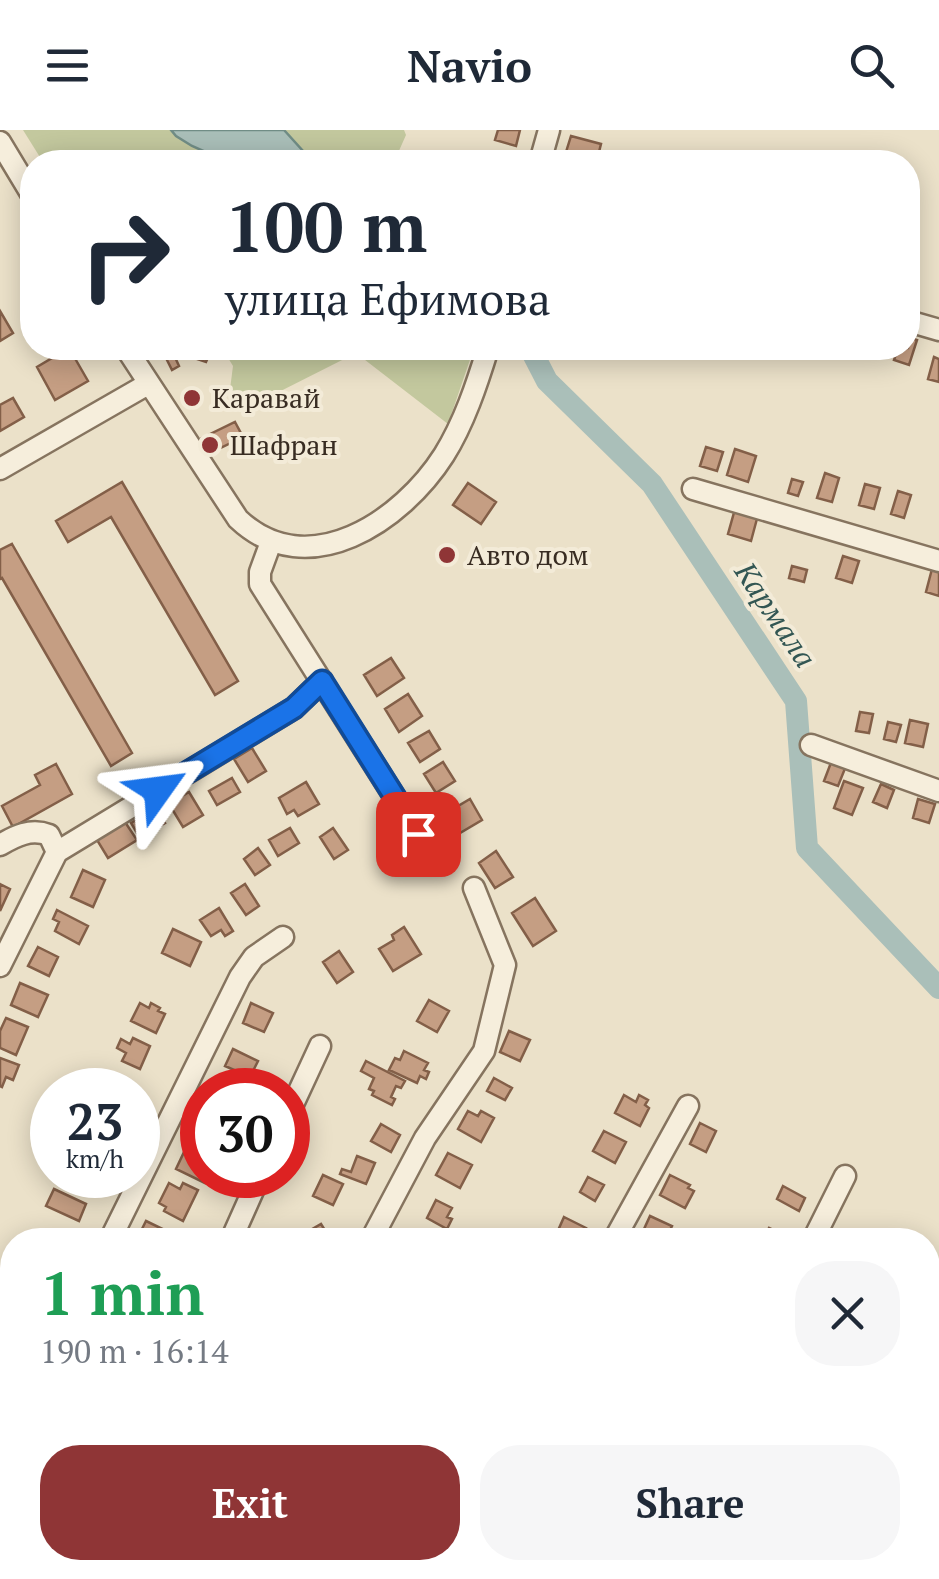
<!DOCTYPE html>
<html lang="en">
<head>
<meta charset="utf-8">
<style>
  body { margin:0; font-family:"PT Serif",serif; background:#f6f6f7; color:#1f2937; height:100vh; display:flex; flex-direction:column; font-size:38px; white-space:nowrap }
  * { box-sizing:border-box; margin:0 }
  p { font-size:32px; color:#747a83 }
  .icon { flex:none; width:55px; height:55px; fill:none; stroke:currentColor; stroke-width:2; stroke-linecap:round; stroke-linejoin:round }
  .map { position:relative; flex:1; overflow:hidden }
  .panel { position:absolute; left:0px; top:1098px; width:940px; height:352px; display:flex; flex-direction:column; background:#fff; border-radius:40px 40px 0 0; box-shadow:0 5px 25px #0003 }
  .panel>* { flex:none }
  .top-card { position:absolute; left:20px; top:20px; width:900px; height:210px; border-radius:40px; box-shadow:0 5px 25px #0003; background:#fff; color:#1f2937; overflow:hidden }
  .speed { position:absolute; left:30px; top:938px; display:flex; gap:20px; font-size:50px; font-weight:700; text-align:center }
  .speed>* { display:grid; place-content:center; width:130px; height:130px; border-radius:50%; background:#fff; box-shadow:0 5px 25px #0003; line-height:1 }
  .speed small { font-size:25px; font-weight:400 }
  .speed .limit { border:15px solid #d22; background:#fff; color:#111 }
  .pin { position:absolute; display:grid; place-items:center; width:85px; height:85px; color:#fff; margin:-42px; border-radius:20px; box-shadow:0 5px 15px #0006 }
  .me { position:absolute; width:110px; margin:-55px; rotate:59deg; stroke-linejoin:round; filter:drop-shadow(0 0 8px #0008) }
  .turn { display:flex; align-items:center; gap:35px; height:210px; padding:0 40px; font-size:45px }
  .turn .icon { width:130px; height:130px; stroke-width:2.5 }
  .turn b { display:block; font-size:70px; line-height:85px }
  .round { display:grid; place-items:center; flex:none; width:105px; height:105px; border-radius:40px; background:#f6f6f7 }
  .headline { display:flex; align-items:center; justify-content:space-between; height:170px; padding:0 40px }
  h1 { font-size:60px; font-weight:800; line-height:75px; color:#1e9e55 }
  .cta { display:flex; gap:20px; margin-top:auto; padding:20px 40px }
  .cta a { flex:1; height:115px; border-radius:40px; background:#8f3536; color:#fff; font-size:40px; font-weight:800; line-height:115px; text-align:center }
  .cta a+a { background:#f6f6f7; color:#1f2937 }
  header { display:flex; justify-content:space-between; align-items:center; height:130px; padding:0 40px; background:#fff; font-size:45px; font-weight:800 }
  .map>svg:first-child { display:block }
</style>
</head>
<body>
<header><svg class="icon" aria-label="menu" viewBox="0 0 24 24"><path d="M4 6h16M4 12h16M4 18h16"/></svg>Navio<svg class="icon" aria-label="search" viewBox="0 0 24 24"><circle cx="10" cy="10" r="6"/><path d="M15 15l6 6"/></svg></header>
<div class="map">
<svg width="939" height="1449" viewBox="0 0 939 1449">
  <rect width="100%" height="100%" fill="#ebe1c9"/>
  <path fill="#c3c89e" d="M23,0H404L406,5L394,32H43Z
    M222,218H474L448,294L356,223L245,279L229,267L233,236Z"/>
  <path fill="#aabfb9" stroke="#718d86" stroke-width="2.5" d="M171,0H284L303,21L310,32H228L192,16L176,6Z"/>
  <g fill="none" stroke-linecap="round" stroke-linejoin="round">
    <path stroke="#aabfb9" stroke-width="22" d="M530,218L547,251L652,354L796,571L807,718L939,858"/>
  </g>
  <path fill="#c59e83" stroke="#835f48" stroke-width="2.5" d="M498,0H520L516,16L495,10Z
    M571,6L601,14L597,30L566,22Z
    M0,181L13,203L0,211Z
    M908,207L917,210L909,235L894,230L898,218H908Z
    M69,218L88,251L55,270L37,237Z
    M179,218H212L206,232L182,224Z
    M174,225L179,236L172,240L166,228Z
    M934,227L939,229V252L928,249Z
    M193,259L200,273L192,278L184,263Z
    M13,268L24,287L0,301V275Z
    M235,292L243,307L210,323L202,308Z
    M706,317L723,322L717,341L700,336Z
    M735,319L756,326L748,352L727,345Z
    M825,343L839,348L832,372L817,368Z
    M792,349L803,352L798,366L788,363Z
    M122,352L238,551L215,565L111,387L68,412L56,391Z
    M468,353L496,372L481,394L453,375Z
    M865,354L880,358L874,379L859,375Z
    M898,361L911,365L904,388L891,384Z
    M735,379L758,385L751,411L728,404Z
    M12,414L132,623L111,636L2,448L0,449V420Z
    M843,426L859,431L852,453L836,448Z
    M933,435L939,437V466L926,462Z
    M792,436L807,440L804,452L789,448Z
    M391,528L404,548L377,566L364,545Z
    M408,564L422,586L399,602L385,579Z
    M860,582L873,584L869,603L856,601Z
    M910,590L928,594L923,617L905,613Z
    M888,592L901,595L896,612L884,609Z
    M429,601L440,619L420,632L408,613Z
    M252,618L266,641L248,652L234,629Z
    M832,630L846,636L838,656L824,651Z
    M443,632L455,651L436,663L424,644Z
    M56,634L72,664L13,697L2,676L40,655L35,645Z
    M232,648L240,662L217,675L209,661Z
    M844,651L863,658L852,685L834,678Z
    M306,652L319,674L298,686L294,680L287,684L279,668Z
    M881,654L894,660L887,678L873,672Z
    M189,662L203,685L183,697L169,674Z
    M470,669L482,690L460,703L448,682Z
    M918,669L935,674L929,693L913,688Z
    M155,676L165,693L140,708L131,693L138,689L137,686Z
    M125,692L137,710L108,728L97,710Z
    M290,698L299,713L278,726L269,710Z
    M333,698L348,720L334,729L320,707Z
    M258,718L270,735L255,745L244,729Z
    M496,721L513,747L495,758L479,733Z
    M83,740L105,750L93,777L71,767Z
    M0,754L10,759L0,781Z
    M245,754L259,776L246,785L231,763Z
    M535,768L556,801L533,816L512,783Z
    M219,778L233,801L225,806L221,800L211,806L200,790Z
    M57,780L88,796L79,814L55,801L59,792L53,789Z
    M404,797L421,824L393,841L379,819L394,810L392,805Z
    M173,799L201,812L190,836L162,823Z
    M38,817L58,827L49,846L28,836Z
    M339,821L353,842L337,853L323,832Z
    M20,853L48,865L38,887L11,875Z
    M429,870L449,881L437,902L417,891Z
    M140,873L149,878L151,873L160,878L158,881L165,884L156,903L131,891Z
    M251,873L273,883L264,902L243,893Z
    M6,888L28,897L16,925L0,918V901Z
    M509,901L530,910L520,931L500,922Z
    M133,908L150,916L140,939L122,931L126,923L117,918L121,909L130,914Z
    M233,919L258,931L250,947L225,936Z
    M404,921L428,933L424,940L429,942L426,949L420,946L417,953L389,940L395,928L400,930Z
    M0,928L19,935L13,950L6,947L2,957L0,956Z
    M366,931L405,951L401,958L396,956L391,967L395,969L392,975L372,965L374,961L369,959L374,948L361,941Z
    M110,945L131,955L129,960H103Z
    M231,945L247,953L244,960H217L222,950L227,953Z
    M494,948L512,958L505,970L487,961Z
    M624,965L636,972L639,965L648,970L645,975L649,978L640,996L615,983Z
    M468,981L478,986L481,981L494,988L481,1012L458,999Z
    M700,993L716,1001L706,1022L690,1014Z
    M381,994L400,1005L391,1022L371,1011Z
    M604,1001L626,1012L615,1033L593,1021Z
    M185,1020L202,1028V1045H209L205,1053L176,1039Z
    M448,1023L472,1035L460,1058L436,1045Z
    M357,1026L375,1033L366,1054L340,1044L342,1039L351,1042Z
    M323,1045L343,1054L333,1075L313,1066Z
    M670,1045L690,1055L688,1058L694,1061L685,1078L660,1065Z
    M588,1047L604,1055L595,1071L580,1062Z
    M169,1053L180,1059L183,1053L198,1060L183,1091L164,1081L166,1077L159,1073Z
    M783,1056L805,1068L799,1081L777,1069Z
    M54,1059L86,1074L79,1091L46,1076Z
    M436,1070L452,1078L447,1087L452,1089L447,1099L427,1088Z
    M650,1086L672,1096L665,1110H639Z
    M564,1087L586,1098L580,1110H566L556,1105Z
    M146,1091L171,1103L167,1110L137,1109Z
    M321,1094L331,1110H311L314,1108L309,1101Z
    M769,1098L788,1107L786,1110H763Z
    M928,1240L939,1246V1273L928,1267Z
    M0,1420L12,1426V1438H27L22,1449H8L0,1445Z
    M928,1433L939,1439L938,1449H914L919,1438H928Z
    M671,1438H694L697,1439L693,1449H666Z"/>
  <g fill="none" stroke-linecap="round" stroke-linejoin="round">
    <defs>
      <path id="minor" d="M0,12L32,65
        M540,32L549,0
        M908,191L939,200
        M126,218L238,389C308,455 402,391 444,325C464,293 477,254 488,218
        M0,339L148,254
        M693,359L939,431
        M271,412L260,442V454L418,704
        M811,615L939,661
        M0,715C15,706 31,698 49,705L57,722
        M0,836L57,722L294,578L322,551
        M288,985L320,916
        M110,1110L240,847L254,827L283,807
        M231,1110L260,1045
        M371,1110L425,1008L484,921L505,835L474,758
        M614,1110L688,976
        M813,1110L845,1046
        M0,1175L12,1180
        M928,1370L939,1347
        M532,1438L555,1449
        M637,1449L644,1438
        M888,1449L893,1438"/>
    </defs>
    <use href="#minor" stroke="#86745f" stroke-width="25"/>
    <use href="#minor" stroke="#f6eedc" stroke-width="20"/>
  </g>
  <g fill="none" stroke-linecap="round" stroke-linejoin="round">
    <defs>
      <path id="route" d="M158,660L294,578L322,551L418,704"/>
    </defs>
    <use href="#route" stroke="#114b97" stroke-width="25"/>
    <use href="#route" stroke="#1a73e8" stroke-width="18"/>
  </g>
  <g fill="#8f3536" stroke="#f3ebd8" stroke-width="4">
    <circle cx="192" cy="268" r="10"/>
    <circle cx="210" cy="315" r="10"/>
    <circle cx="447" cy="425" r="10"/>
  </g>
  <g text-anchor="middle" stroke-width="8" stroke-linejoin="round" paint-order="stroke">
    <g font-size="28" fill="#382c22" stroke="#f3ebd8" text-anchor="start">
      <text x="212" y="278">Каравай</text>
      <text x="230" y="325">Шафран</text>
      <text x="467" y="435">Авто дом</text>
    </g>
    <g font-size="30" font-style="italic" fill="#325653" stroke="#f3ebd8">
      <text transform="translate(775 485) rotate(56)" y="10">Кармала</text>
    </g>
  </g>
</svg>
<div class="speed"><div>23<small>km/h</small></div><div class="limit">30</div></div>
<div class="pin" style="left:418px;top:704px;background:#d93025"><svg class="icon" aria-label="arrive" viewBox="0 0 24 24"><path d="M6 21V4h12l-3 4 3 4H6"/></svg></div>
<svg class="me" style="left:158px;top:660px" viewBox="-20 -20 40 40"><path d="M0-17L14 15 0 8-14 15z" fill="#1a73e8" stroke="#fff" stroke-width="4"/></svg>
<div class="top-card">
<div class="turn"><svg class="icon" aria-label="right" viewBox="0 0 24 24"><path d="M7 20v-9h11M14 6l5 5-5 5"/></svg><div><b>100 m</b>улица Ефимова</div></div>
</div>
<section class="panel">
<div class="headline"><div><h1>1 min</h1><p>190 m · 16:14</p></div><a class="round"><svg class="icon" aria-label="close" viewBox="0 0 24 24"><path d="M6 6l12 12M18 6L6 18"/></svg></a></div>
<div class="cta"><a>Exit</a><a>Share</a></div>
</section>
</div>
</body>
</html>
